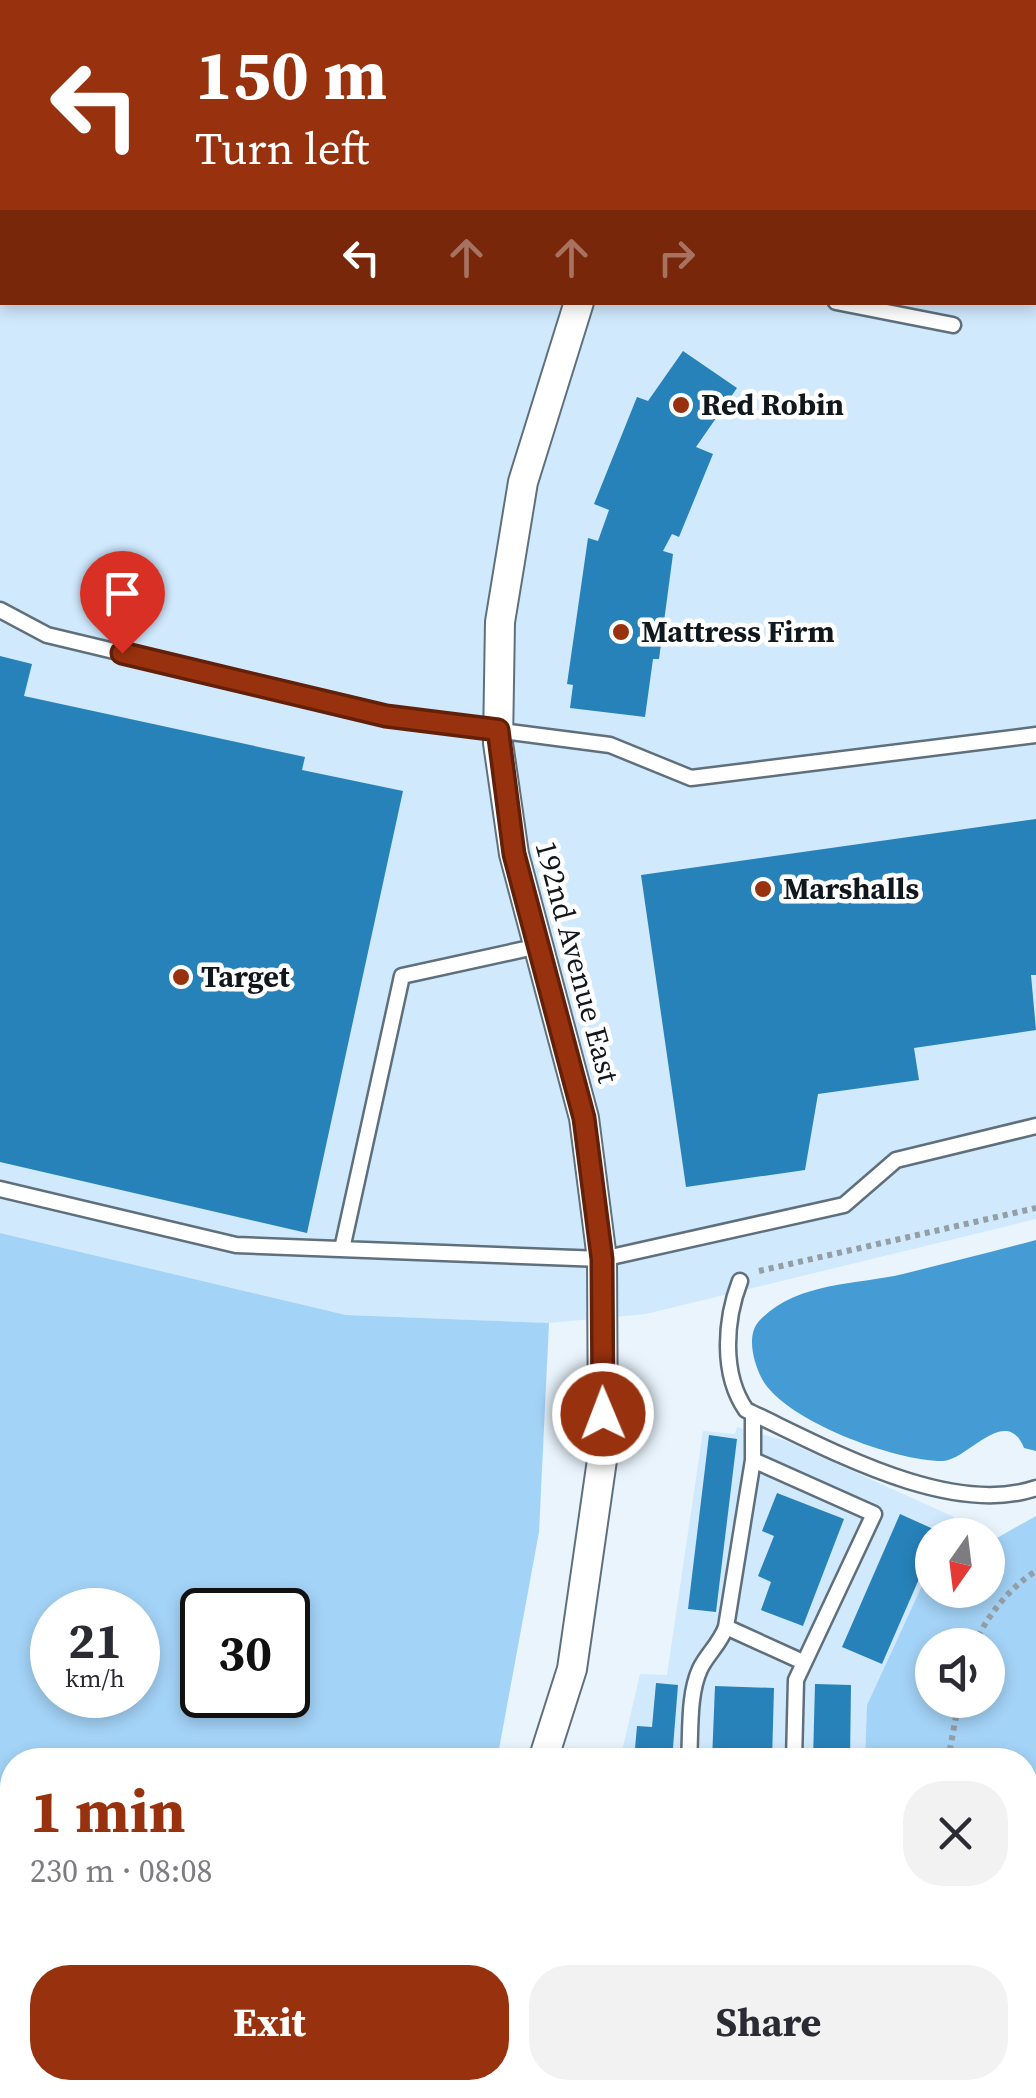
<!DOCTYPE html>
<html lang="en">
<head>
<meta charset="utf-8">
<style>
  body { margin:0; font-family:"Source Serif 4",serif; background:#f2f2f3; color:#2b2b33; height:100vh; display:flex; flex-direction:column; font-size:38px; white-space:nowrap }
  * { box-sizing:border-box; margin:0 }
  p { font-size:32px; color:#7c7c81 }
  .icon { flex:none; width:55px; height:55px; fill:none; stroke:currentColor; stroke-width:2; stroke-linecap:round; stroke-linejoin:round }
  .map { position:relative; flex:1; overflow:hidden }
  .side { position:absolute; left:0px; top:1748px; width:1038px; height:352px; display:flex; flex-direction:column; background:#fff; border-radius:40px 40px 0 0; box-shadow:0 5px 15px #0003 }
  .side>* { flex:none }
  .banner { position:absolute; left:0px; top:0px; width:1038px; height:305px; box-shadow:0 5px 15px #0003; background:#98310d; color:#fff; overflow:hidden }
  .needle { width:65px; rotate:194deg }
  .tools { position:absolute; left:915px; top:1518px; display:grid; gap:20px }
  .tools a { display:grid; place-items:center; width:90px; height:90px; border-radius:50%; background:#fff; box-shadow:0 5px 15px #0003; font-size:50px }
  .speed { position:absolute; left:30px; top:1588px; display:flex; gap:20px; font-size:50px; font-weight:700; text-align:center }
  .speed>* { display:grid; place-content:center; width:130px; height:130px; border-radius:50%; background:#fff; box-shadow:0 5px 15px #0003; line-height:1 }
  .speed small { font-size:25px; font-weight:400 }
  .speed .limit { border:5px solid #111; border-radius:15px; background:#fff; color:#111 }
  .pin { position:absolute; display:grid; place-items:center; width:85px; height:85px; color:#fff; margin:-102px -42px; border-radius:50% 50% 50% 0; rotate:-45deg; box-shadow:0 0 10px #0007 }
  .pin .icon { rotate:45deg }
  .me { position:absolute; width:110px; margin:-55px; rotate:359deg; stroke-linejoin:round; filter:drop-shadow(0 0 8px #0008) }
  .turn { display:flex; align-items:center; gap:35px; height:210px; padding:0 30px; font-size:45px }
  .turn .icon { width:130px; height:130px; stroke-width:2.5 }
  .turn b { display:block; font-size:70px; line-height:85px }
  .lanes { display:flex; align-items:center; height:95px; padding:0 30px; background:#0003; justify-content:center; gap:50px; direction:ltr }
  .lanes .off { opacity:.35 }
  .round { display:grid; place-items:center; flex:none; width:105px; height:105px; border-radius:40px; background:#f2f2f3 }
  .summary { display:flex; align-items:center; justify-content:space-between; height:170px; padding:0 30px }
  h1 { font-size:60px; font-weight:700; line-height:75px; color:#98310d }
  .action { display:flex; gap:20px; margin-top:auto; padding:20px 30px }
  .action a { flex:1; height:115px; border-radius:40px; background:#98310d; color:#fff; font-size:40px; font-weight:700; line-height:115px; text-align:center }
  .action a+a { background:#f2f2f3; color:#2b2b33 }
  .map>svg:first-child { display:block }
</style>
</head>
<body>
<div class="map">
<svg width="1036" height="2098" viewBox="0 0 1036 2098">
  <rect width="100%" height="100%" fill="#e9f4fd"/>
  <path fill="#d0e9fd" d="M0,0L748,2H2V302H1035L1036,121V1219L646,1314L549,1323L346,1315L0,1233Z
    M737,1427L786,1441L954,1517L946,1535H932V1564L867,1705L865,1760H620L640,1674L667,1675L703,1431L735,1434Z"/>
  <path fill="#a3d3f7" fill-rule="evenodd" d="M0,1233L346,1315L549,1323L539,1532L497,1760H12V2088H339L332,2098H0ZM138,1610V1695H52V1610ZM288,1610V1695H202V1610Z
    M1036,1516V2098H851L882,2088H1025V1760H865L867,1705L932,1564V1590H988V1543ZM988,1645V1700H932V1645Z"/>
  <path fill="#459cd5" d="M1036,1240V1451L1024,1448C1006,1403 967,1461 942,1461C895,1461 782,1420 761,1377C753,1360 746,1334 760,1320C797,1282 855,1285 903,1274C947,1263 992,1252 1036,1240Z"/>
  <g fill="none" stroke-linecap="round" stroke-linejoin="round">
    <path stroke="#459cd5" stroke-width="10" d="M1025,2070L1036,2048
      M1011,2098L1016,2088"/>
  </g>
  <path fill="#2782b9" d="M683,351L737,388L696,447L713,454L679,537L672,534L663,551L673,554L659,659H653L645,717L570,708L573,685L567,684L588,538L598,541L609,510L594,504L637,397L648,401Z
    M0,656L32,664L24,696L305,757L302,770L403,791L307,1233L0,1162Z
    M1036,819V975H1031L1036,1030L914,1048L919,1080L818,1094L805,1170L686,1187L641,875Z
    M709,1435L737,1439L716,1612L688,1609Z
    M777,1493L844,1519L803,1626L761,1610L771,1582L758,1576L774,1536L762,1531Z
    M900,1514L940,1532L932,1535V1549L882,1664L842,1647Z
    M656,1683L678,1685L672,1760H634L637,1726L652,1727Z
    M815,1684L851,1685L850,1760H813Z
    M715,1686L774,1688L772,1760H712Z
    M546,2088H705L700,2098H540Z
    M744,2088H776L771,2098H738Z"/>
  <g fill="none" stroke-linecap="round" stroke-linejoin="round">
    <defs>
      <path id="service" d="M0,94H2
        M836,302L953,325
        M0,610L47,635L386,716L610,745L691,778L1036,735
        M0,1189L236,1245L602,1259L844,1205L896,1160L1036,1126
        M342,1249L402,976L539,946
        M740,1281C725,1320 721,1374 746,1410C825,1447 949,1518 1036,1488
        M753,1460V1414
        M726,1627L803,1662
        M689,1760C691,1733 688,1695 700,1669C707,1654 720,1644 726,1627L753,1460L874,1514L796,1680L794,1760
        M510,2098L506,2096L510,2088
        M717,2098L723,2088"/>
      <path id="minor" d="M695,2L696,0
        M543,1760L572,1669L603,1453L602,1259L584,1118L514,854L498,743L500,622L523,482L579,302
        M392,2098L400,2088"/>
      <path id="trunk" d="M878,0L885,2
        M1029,0L1036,3
        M1035,63H1036"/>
    </defs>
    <use href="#service" stroke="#5f707c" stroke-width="19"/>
    <use href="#minor" stroke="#5f707c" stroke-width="32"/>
    <use href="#trunk" stroke="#cfd1d2" stroke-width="52"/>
    <path stroke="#949ea5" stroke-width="6" stroke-dasharray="5 5" stroke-linecap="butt" d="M759,1271L1036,1208
      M974,1645C987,1616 1009,1588 1036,1571
      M948,1760L959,1700
      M835,2098L841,2088"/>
    <use href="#service" stroke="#fff" stroke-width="14"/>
    <use href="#minor" stroke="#fff" stroke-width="28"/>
    <use href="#trunk" stroke="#f6c6b8" stroke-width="48"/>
  </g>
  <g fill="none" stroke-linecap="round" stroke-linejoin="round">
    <defs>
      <path id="route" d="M122,653L386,716L498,730L514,854L584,1118L602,1259L603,1414"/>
    </defs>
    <use href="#route" stroke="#632008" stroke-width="25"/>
    <use href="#route" stroke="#98310d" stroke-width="18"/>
  </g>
  <g fill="#98310d" stroke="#fff" stroke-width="4">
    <circle cx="681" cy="405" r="10"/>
    <circle cx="621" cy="632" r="10"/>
    <circle cx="763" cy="889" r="10"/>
    <circle cx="181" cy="977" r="10"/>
  </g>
  <g text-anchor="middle" stroke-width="9" stroke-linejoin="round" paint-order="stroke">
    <g font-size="30" font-weight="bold" fill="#11181d" stroke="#fff" text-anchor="start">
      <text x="701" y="415">Red Robin</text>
      <text x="641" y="642">Mattress Firm</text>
      <text x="783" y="899">Marshalls</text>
      <text x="201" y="987">Target</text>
    </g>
    <g font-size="30" fill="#11181d" stroke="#fff">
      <text transform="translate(577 962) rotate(75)" y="10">192nd Avenue East</text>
    </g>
  </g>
</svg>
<div class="tools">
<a><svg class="needle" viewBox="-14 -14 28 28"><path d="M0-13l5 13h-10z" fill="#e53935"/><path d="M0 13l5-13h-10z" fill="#7c7c81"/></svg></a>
<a><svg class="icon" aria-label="sound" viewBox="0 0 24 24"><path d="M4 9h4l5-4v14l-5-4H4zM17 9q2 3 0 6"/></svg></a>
</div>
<div class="speed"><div>21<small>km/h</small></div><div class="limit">30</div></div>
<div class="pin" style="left:122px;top:653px;background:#d93025"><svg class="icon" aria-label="arrive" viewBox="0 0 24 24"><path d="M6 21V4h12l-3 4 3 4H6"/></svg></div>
<svg class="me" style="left:603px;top:1414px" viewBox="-20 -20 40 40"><circle r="17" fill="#98310d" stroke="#fff" stroke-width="3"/><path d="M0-11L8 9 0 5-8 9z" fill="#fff"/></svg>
<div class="banner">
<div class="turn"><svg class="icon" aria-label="left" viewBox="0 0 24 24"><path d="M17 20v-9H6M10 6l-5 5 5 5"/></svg><div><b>150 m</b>Turn left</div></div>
<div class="lanes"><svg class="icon" aria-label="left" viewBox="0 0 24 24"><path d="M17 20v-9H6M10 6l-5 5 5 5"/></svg><svg class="icon off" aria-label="ahead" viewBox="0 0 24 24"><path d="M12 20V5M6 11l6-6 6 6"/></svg><svg class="icon off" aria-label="ahead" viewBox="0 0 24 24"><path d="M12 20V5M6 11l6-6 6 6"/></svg><svg class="icon off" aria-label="right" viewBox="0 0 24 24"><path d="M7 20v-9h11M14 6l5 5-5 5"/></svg></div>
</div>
<section class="side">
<div class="summary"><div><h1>1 min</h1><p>230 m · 08:08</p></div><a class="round"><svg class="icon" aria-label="close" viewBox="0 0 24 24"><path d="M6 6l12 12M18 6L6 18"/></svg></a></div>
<div class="action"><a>Exit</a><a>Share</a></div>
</section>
</div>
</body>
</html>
